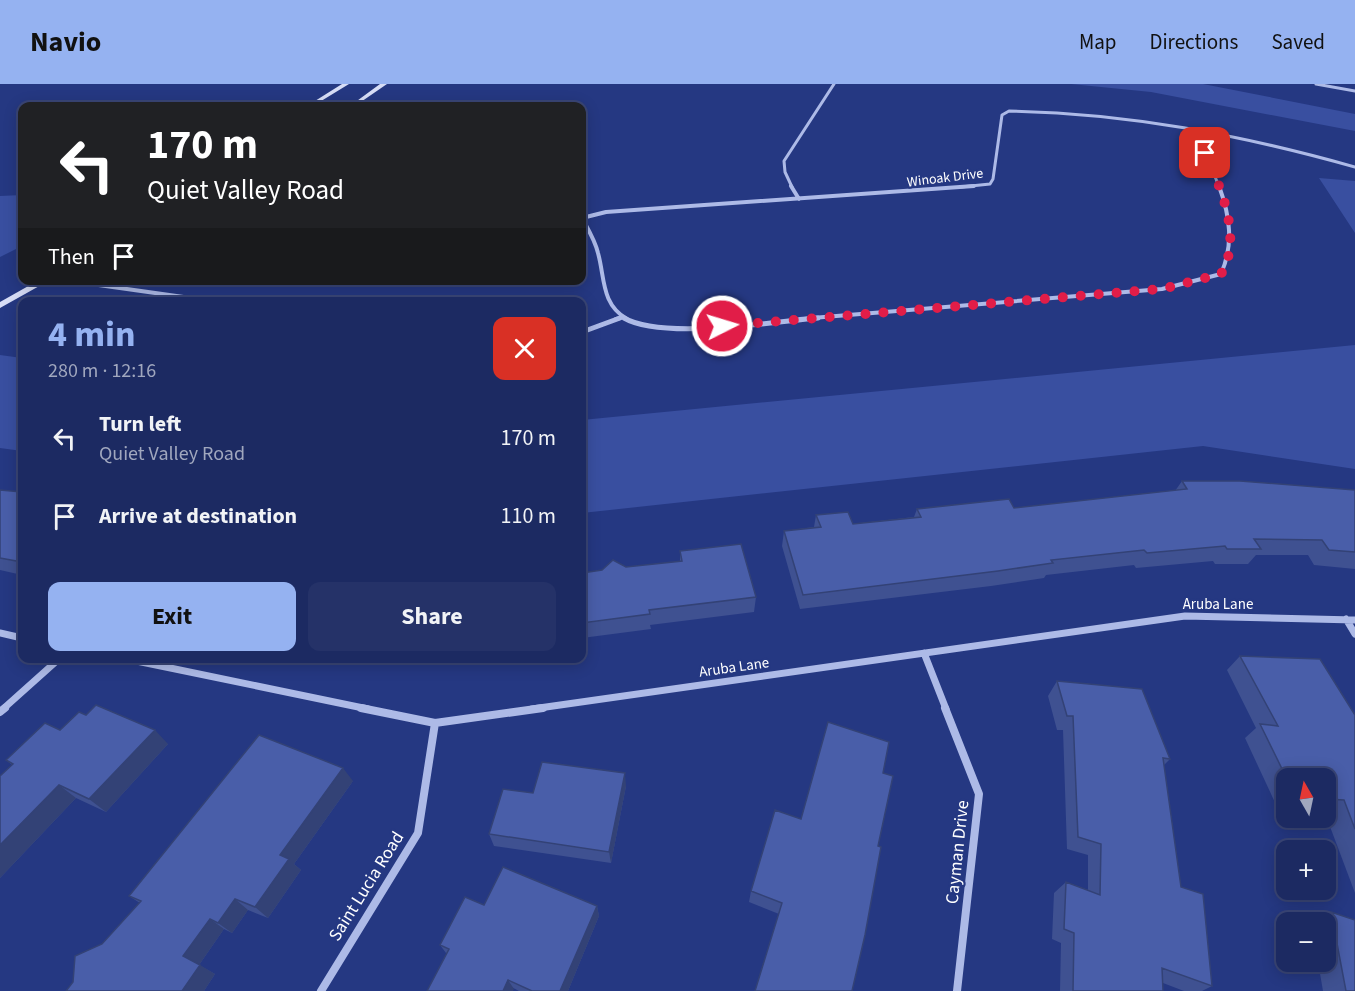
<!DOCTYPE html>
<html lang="en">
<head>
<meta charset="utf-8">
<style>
  body { margin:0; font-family:"Source Sans 3",sans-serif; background:#253268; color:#f1f3f6; height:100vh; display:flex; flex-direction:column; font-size:22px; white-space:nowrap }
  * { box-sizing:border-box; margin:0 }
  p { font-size:20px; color:#a0a7be }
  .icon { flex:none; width:33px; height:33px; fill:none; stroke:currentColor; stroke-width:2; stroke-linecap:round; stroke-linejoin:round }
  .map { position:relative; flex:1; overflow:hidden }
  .sheet { position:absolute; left:18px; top:213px; width:568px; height:366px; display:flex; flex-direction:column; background:#1c2a62; border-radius:12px; box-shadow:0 3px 15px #0003,0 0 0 2px #3a4677 }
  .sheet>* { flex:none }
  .hud { position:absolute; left:18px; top:18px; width:568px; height:183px; border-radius:12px; box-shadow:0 3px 15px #0003,0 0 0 2px #3a4677; background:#202124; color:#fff; overflow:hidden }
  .needle { width:39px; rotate:351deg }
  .tools { position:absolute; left:1276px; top:684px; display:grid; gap:12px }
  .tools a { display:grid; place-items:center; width:60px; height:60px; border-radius:12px; background:#1c2a62; box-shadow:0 3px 15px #0003,0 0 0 2px #3a4677; font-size:30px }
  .pin { position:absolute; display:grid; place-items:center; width:51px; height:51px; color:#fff; margin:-26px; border-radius:12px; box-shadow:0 3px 9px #0006 }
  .me { position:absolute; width:66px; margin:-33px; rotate:85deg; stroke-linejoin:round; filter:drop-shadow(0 0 4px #0008) }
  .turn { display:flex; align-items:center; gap:21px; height:126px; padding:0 30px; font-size:27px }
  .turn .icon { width:78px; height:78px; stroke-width:2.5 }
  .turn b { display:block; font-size:42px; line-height:51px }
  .then { display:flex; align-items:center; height:57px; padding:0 30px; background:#0003; gap:12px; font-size:22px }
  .round { display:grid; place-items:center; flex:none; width:63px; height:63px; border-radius:12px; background:#253268 }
  .summary { display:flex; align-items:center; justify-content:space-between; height:102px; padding:0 30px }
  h1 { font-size:36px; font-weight:700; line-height:45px; color:#95b2f1 }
  .button { display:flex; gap:12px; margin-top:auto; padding:12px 30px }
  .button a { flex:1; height:69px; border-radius:12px; background:#95b2f1; color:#111; font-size:24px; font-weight:700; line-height:69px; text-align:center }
  .button a+a { background:#253268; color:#f1f3f6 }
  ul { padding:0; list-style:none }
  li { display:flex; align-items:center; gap:18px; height:78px; padding:0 30px }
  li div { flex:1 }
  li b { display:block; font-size:22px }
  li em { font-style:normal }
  header { display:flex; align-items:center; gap:36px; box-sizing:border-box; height:84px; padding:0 30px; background:#95b2f1; color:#111 }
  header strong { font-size:28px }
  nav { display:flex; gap:33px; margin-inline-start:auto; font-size:21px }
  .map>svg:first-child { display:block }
</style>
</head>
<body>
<header>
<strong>Navio</strong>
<nav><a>Map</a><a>Directions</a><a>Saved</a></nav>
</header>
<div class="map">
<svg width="1355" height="907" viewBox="0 0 1355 907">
  <rect width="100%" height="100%" fill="#253882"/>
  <path fill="#394fa0" d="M1071,0H1203L1355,30V47L1151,8Z
    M1319,94L1355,97V149Z
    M22,111V162L0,173V112Z
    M1355,261V385L1203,362L582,429V336Z
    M0,271L22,274V367L0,364Z"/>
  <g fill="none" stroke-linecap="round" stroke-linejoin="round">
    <path stroke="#adbae7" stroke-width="3" d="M1316,0L1355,7
      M1212,49C1198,67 1213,84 1219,103
      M792,103L785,88L784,77L834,0
      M961,103L990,100L993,95L1002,31L1009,27C1128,29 1241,51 1355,83"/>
    <path stroke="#adbae7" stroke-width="4" d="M791,102L799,115
      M63,196L219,218
      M616,235L620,234
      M627,235C601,220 605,194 598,169C595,156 588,145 582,134L606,128L974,102
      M800,235L1162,205L1221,190C1234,160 1230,132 1219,102"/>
    <path stroke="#adbae7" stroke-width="5" d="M624,234C662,256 772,238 818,234
      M582,248L620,234"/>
    <path stroke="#adbae7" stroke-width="7" d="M1346,535L1355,550
      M0,549L22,554
      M924,569L946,625
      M122,574L368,625
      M3,625L60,574
      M532,625L1185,532L1355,536"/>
    <path stroke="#adbae7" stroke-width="8" d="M361,624L435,639L543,624
      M945,624L979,710L957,907
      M0,628L5,624
      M321,907L418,749L435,639"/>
    <path fill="#d7ddf6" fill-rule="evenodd" d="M342,0H349L313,22H307Z
      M380,0H387L355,22H350Z
      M39,196H50L0,224V218Z"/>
  </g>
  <path fill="#3f5191" d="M1182,397L1355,406V485L1314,481L1308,471H1256L1248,480H1215L1213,477L1136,484L1134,481L1046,491L1044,494L991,502L800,525L782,462L784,447L814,443L816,431L853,440L914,433L917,425L1014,424L1175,407Z
    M0,406L22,408V491L0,486Z
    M680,467L756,513L754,528L650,541L651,545L582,554V489L626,483L680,478Z
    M1240,572L1355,631V809L1326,732V694H1287V725H1278L1245,654L1256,644L1227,586Z
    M1057,597L1170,675L1164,681L1181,803L1212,902L1202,907H1184L1163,899V907H1060L1061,859L1052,855L1054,809L1066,798L1088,806V771L1067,765L1063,646H1057L1048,612Z
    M60,646L168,660L106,728L76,714L0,794V692L12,681L6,676Z
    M889,658L779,830L749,818L751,807L801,735Z
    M353,697L294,780L301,786L268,834L248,826L232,849L224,845L199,881L215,890L204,907H66L102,860L140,819L129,812Z
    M626,702L611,779L494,762L489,750L533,709Z
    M484,821L597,822L599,832L568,907H519L446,869L440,861Z
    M1331,828L1355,907H1323L1318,878H1326V838H1311Z"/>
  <path fill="#334276" d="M155,646L168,660L106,728L89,715Z
    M343,684L353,697L294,780L301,786L268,834L255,823L280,771Z
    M625,689L626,702L611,779L609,768Z
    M59,701L76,714L0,794V761Z
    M235,815L248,826L232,849L218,839Z
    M597,822L599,832L568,907H560Z
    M210,835L224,845L199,881L183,872Z
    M200,881L215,890L204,907H182Z
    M508,896L514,905L513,907H503Z"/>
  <path fill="#495ea9" stroke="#334276" stroke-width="1.5" d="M1182,397H1240L1355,406V468L1329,466L1322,456L1254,455L1261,465H1227L1225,462L1147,469L1144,466L1051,476L1053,479L998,487L803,511L784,447L821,443L816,431L848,428L853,440L921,433L917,425L1009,415L1014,424L1187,405Z
    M0,406L22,408V478L0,474Z
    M741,460L756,513L649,526L650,530L582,539V489L602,486L613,476L626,483L682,477L680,467Z
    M1240,572L1320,575L1355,631V745L1344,716L1326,715V694L1287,695L1260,640L1278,642Z
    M1057,597L1142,605L1170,675L1163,674L1181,803L1203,810L1212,902L1162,884L1163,907H1073L1074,849L1064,845L1066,798L1100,811L1101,760L1078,753L1073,632H1067Z
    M96,621L155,646L89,715L59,701L0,761V692L13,680L6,676L45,639L60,646L79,628L86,631Z
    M828,638L889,658L883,689L893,692L878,762L881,763L865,851L852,907H755L782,819L751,807L775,726L801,735Z
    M259,651L343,684L280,771L289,775L255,823L235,815L218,839L210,835L183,872L200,881L182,907H66L73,898L75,872L102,860L141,817L129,812Z
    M542,678L625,689L609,768L489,750L503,705L533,709Z
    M503,783L597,822L560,907H532L508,896L503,907H427L449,865L440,861L465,813L484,821Z
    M1331,828L1355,836V907H1346Z"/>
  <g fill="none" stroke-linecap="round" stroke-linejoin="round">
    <path stroke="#e11d48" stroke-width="10" stroke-dasharray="0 18" d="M722,242L1162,205L1221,190C1243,154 1221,104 1205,69"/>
  </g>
  <g text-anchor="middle" stroke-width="4.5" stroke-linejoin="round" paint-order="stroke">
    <g font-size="14" fill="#fff" stroke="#253882">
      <text transform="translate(945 93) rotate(-7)" y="5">Winoak Drive</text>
    </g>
    <g font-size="15" fill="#fff" stroke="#253882">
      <text x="1218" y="525">Aruba Lane</text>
      <text transform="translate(734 583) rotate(-8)" y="5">Aruba Lane</text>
    </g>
    <g font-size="18" fill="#fff" stroke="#253882">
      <text transform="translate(957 768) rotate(-84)" y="6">Cayman Drive</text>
      <text transform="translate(366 802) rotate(-58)" y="6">Saint Lucia Road</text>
    </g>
  </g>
</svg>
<div class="tools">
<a><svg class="needle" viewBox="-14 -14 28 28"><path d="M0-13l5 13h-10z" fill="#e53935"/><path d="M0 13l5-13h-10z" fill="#a0a7be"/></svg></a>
<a>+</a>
<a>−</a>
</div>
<div class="pin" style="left:1205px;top:69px;background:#d93025"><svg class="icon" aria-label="arrive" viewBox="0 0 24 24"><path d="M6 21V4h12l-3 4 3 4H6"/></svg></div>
<svg class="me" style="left:722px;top:242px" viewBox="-20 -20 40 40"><circle r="17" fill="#e11d48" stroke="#fff" stroke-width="3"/><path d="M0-11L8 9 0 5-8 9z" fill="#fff"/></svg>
<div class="hud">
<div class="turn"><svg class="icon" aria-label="left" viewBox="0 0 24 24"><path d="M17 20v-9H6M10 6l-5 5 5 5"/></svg><div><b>170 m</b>Quiet Valley Road</div></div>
<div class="then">Then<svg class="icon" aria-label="arrive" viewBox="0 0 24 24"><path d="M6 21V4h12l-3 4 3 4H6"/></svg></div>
</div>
<section class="sheet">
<div class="summary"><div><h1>4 min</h1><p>280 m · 12:16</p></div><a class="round" style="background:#d93025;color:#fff"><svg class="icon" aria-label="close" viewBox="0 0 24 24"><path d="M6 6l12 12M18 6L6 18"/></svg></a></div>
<ul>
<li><svg class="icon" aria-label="left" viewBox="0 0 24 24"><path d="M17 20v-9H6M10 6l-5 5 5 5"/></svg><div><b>Turn left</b><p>Quiet Valley Road</p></div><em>170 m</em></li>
<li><svg class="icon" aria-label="arrive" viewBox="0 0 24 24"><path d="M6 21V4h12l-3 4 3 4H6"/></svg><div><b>Arrive at destination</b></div><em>110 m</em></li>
</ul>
<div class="button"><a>Exit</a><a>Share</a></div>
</section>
</div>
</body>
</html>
